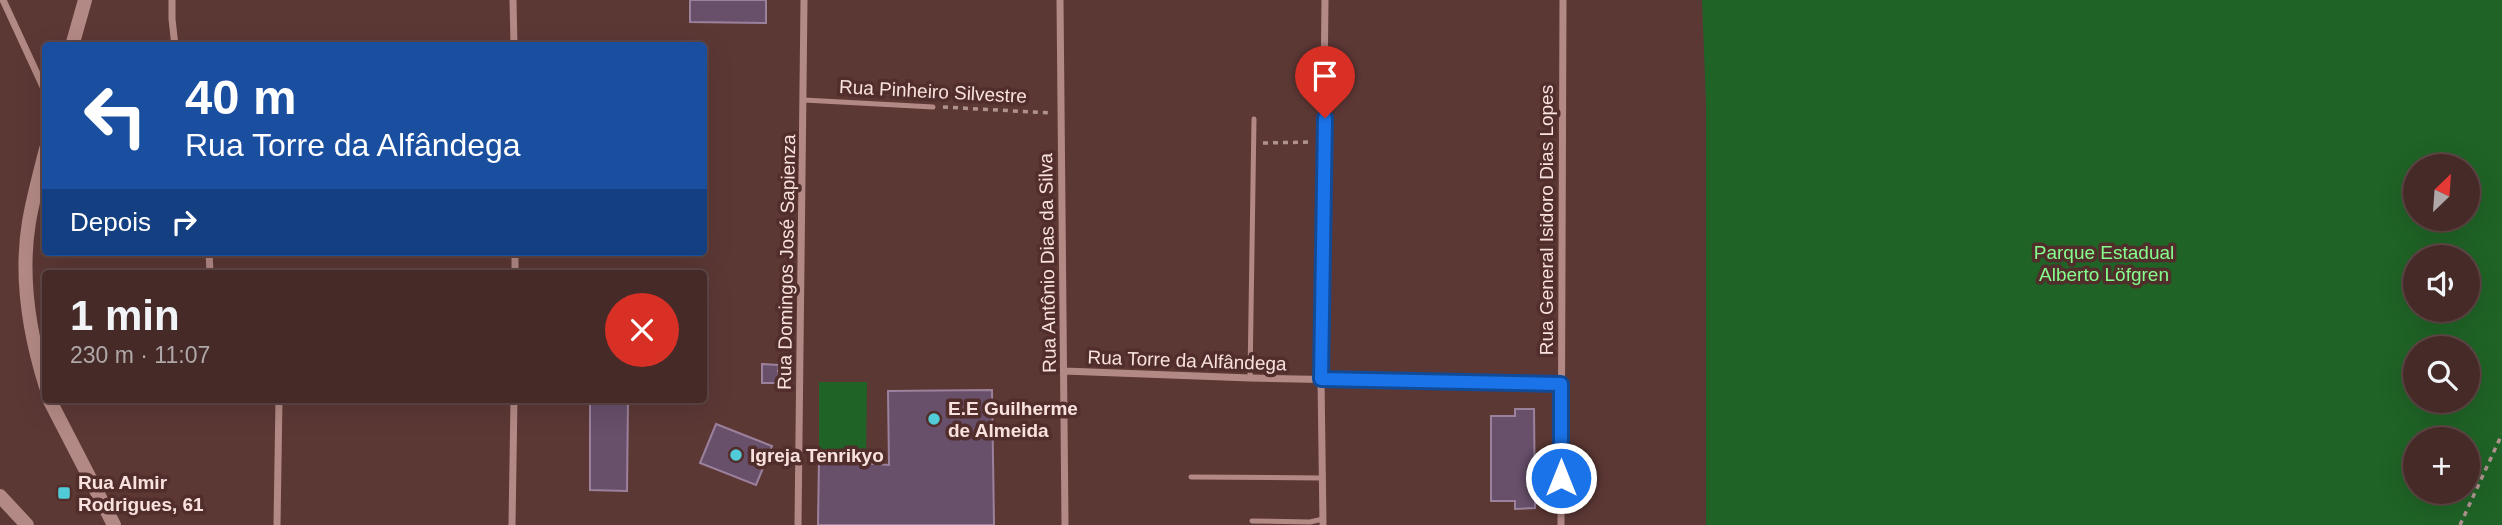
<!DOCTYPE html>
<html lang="pt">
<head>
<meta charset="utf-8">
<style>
  body { margin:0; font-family:Helvetica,sans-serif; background:#4c3230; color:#f1f3f6; height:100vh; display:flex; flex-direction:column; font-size:26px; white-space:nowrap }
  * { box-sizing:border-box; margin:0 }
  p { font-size:23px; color:#b0a7a8 }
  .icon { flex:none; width:38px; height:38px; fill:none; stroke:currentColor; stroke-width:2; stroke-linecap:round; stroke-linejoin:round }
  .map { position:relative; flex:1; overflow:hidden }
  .panel { position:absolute; left:42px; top:270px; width:665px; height:133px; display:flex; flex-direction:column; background:#452a28; border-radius:7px; box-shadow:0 7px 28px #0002,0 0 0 2px #5d4645 }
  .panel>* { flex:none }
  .hud { position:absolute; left:42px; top:42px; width:665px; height:214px; border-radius:7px; box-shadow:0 7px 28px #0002,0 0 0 2px #5d4645; background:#1a4fa0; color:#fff; overflow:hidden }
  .needle { width:46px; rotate:25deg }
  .tools { position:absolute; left:2403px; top:154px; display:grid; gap:14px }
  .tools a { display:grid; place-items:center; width:77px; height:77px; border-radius:50%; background:#452a28; box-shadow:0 7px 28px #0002,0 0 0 2px #5d4645; font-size:35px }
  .pin { position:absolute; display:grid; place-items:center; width:60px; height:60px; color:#fff; margin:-72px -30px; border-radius:50% 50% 50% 0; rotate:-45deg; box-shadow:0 0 7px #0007 }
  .pin .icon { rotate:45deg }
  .me { position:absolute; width:77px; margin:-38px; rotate:0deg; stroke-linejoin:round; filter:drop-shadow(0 0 5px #0008) }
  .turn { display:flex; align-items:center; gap:24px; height:147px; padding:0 28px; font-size:32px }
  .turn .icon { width:91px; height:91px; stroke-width:2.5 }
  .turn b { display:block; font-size:49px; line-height:60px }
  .then { display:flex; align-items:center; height:66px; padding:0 28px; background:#0003; gap:14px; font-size:26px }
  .round { display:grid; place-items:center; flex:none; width:74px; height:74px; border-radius:37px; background:#4c3230 }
  .overview { display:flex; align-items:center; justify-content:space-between; height:119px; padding:0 28px }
  h1 { font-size:42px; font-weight:600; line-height:52px }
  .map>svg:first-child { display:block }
</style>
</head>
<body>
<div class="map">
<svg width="2502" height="525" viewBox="0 0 2502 525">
  <rect width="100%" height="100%" fill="#5c3835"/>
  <path fill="#1f6326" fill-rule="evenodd" d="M1702,0H2502V525H1706V103ZM2415,166H2468V219H2415ZM2415,257H2468V310H2415ZM2415,348H2468V401H2415ZM2415,439H2468V492H2415Z
    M819,382H867L866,458L819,456Z"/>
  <path fill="#684f6a" stroke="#9c819d" stroke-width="2" d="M690,0H766V23L690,22Z
    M762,364L778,365V383H762Z
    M992,390L994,525H818L819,460L889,465L888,391Z
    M590,399H628L627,491L590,490Z
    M1515,409H1534L1535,508L1515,509V501H1491V416H1515Z
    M716,424L772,446L756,485L700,463Z"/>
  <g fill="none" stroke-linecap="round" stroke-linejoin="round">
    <path stroke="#b09390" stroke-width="3.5" stroke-dasharray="5 5" stroke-linecap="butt" d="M943,107L1051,113
      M1263,143L1312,142
      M2460,525L2502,434"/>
    <path stroke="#b38985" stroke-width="5" d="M804,100L933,107
      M1250,378L1254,119
      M1191,477L1322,478
      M1252,521L1310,522L1323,519"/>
    <path stroke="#b38985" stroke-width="7" d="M3,0L46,93
      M172,0V19L175,46
      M513,0L514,46
      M1060,0L1065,525
      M209,252L210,273
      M515,273V252
      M1064,371L1250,378L1561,384
      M277,525L279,399
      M512,525L514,399
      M798,525L804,0
      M1323,525L1321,379L1325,0
      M1561,525L1563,0"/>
    <path stroke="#b38985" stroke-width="14" d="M72,46L85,0
      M46,149C40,173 33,198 29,222C20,276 30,336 46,387
      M49,399L114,525
      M0,496L27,525"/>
  </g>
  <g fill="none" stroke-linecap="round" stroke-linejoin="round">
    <defs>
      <path id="route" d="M1325,118L1321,379L1561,384V478"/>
    </defs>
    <use href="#route" stroke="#114b97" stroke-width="18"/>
    <use href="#route" stroke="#1a73e8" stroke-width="12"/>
  </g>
  <g fill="#52cbd8" stroke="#512e2b" stroke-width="2.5">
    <circle cx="934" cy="419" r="7"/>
    <circle cx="736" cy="455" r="7"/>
    <rect x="57" y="486" width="14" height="14" rx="3.5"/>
  </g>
  <g text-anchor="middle" stroke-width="7" stroke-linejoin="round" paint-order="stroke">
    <g font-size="19" fill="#f8e1de" stroke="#512e2b">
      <text transform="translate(933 91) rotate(3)" y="7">Rua Pinheiro Silvestre</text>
      <text transform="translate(1546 220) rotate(-90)" y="7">Rua General Isidoro Dias Lopes</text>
      <text transform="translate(786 262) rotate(-89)" y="7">Rua Domingos José Sapienza</text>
      <text transform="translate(1047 263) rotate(-91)" y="7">Rua Antônio Dias da Silva</text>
      <text transform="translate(1187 360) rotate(2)" y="7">Rua Torre da Alfândega</text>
    </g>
    <g font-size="19" fill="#86fe8d" stroke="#512e2b">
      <text x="2104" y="259">Parque Estadual<tspan x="2104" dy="22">Alberto Löfgren</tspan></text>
    </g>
    <g font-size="19" font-weight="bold" fill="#f8e1de" stroke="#512e2b" text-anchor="start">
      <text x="948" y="415">E.E Guilherme<tspan x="948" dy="22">de Almeida</tspan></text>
      <text x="750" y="462">Igreja Tenrikyo</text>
      <text x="78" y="489">Rua Almir<tspan x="78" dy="22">Rodrigues, 61</tspan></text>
    </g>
  </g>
</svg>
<div class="tools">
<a><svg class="needle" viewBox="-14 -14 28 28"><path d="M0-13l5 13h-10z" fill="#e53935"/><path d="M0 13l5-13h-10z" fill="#b0a7a8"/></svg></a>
<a><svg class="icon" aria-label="sound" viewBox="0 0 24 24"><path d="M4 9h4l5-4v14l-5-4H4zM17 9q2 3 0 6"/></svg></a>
<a><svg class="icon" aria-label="search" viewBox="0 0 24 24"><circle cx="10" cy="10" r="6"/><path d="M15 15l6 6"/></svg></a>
<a>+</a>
</div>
<div class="pin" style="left:1325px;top:118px;background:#d93025"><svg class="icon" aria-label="arrive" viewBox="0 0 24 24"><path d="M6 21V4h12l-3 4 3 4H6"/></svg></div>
<svg class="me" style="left:1561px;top:478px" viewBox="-20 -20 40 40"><circle r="17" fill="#1a73e8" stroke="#fff" stroke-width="3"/><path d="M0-11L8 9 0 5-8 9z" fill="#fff"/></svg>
<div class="hud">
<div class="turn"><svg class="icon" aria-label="left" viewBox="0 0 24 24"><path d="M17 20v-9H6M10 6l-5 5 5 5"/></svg><div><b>40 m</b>Rua Torre da Alfândega</div></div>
<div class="then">Depois<svg class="icon" aria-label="right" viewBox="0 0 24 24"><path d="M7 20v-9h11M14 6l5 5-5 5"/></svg></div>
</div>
<section class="panel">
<div class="overview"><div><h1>1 min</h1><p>230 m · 11:07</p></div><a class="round" style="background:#d93025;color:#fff"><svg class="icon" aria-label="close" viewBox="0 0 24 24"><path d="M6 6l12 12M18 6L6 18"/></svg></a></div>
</section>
</div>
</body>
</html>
